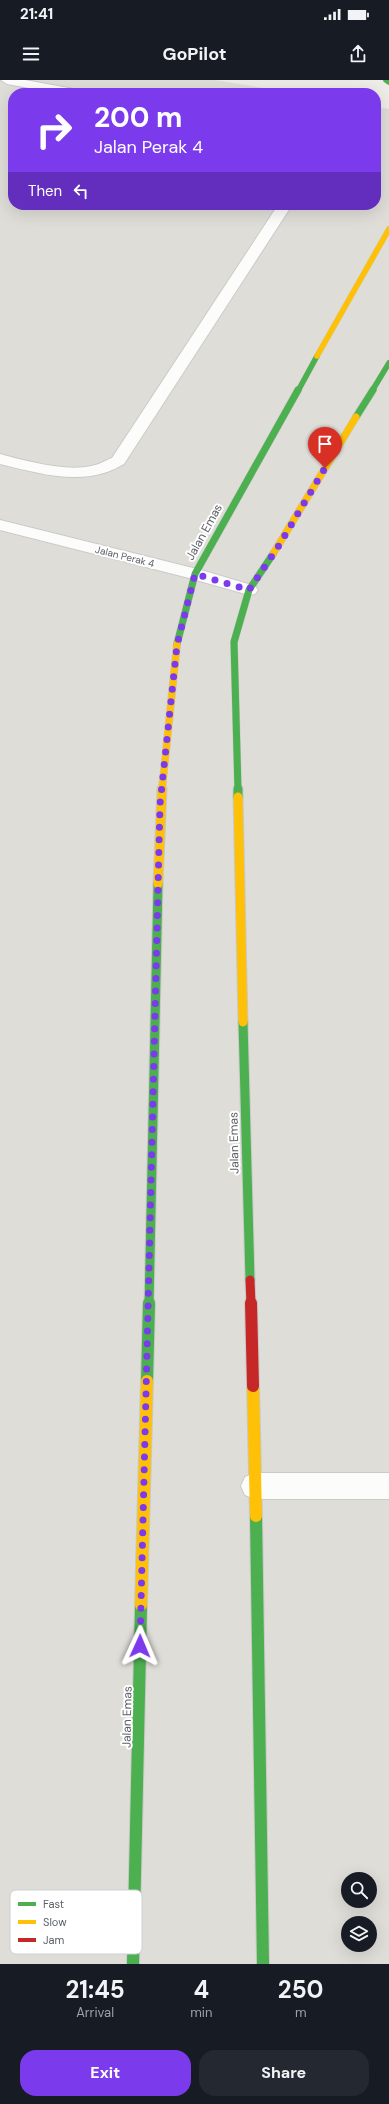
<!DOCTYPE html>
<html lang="en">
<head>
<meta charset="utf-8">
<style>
  body { margin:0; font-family:"DM Sans",sans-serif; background:#242831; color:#f1f3f6; height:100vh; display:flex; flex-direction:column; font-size:15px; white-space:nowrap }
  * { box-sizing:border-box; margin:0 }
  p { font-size:13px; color:#9ea1a6 }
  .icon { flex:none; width:22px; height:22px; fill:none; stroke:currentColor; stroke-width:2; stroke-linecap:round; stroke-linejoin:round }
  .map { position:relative; height:1884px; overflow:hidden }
  .side { display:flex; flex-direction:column; background:#171b24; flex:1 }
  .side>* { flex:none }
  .guide { position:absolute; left:8px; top:8px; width:373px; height:122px; border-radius:16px; box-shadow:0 4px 16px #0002; background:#7c3aed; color:#fff; overflow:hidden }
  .controls { position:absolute; left:341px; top:1792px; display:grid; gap:8px }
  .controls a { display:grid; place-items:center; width:36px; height:36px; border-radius:50%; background:#171b24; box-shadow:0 4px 16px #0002; font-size:20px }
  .pin { position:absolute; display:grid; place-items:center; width:34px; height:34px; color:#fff; margin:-41px -17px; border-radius:50% 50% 50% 0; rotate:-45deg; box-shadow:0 0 4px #0007 }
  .pin .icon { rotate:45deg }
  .me { position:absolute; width:44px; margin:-22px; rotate:1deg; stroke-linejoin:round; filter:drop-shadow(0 0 3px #0008) }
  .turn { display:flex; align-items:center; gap:14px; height:84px; padding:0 20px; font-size:18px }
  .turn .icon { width:52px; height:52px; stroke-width:2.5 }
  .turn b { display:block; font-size:28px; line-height:34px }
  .then { display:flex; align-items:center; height:38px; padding:0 20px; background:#0003; gap:8px; font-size:15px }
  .eta { display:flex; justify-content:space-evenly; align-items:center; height:68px; text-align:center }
  .eta b { font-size:24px; font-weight:700; line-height:28px }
  .action { display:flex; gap:8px; margin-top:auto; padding:8px 20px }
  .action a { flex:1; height:46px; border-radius:16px; background:#7c3aed; color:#fff; font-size:16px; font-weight:700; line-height:46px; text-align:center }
  .action a+a { background:#242831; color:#f1f3f6 }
  .status { display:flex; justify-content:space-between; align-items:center; height:28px; padding:0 20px; background:#171b24; direction:ltr }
  .status svg { height:11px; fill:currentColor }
  header { display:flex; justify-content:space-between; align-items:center; height:52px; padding:0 20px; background:#171b24; font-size:18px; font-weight:700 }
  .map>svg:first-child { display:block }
</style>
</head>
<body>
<div class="status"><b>21:41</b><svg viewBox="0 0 49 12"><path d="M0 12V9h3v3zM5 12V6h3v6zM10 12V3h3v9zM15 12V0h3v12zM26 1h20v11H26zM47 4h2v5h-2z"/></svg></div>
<header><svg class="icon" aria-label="menu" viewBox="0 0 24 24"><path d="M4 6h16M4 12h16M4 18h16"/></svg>GoPilot<svg class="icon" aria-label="share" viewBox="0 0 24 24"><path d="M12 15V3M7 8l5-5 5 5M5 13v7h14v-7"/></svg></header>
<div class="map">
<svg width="389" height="1884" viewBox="0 0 389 1884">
  <rect width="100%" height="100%" fill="#edece7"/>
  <path fill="#deddd8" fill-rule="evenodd" d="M0,0H215L293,13H13V125H376V27L389,29V1884H0ZM348,1799H370V1821H348ZM348,1843H370V1865H348Z"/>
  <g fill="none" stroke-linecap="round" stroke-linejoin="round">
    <defs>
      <path id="lane" d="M1,0H25L74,9L80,13H56L7,4Z
        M278,125H292L124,384C118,387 113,390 107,392C72,404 34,392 0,384V374C27,381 68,393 95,385C101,384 106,380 112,378Z
        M255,1393H389V1419H255L245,1415L241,1406L245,1397Z"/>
      <path id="street" d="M0,440L201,490L255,506L258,510L255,514L249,515L189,498L0,450Z"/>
      <path id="fast-far3" d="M386,0L389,2
        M298,311L317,276
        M372,311L389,283"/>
      <path id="fast-far2" d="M356,337L373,310
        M177,564L195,494L298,310
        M238,710L234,562L249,510L273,474"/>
      <path id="fast-far1" d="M238,709V717
        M243,942L250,1200
        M149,1224L158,804"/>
      <path id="fast" d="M147,1301L149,1223
        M256,1436L263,1884
        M133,1884L141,1525"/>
      <path id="slow-far3" d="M317,276L389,149"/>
      <path id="slow-far2" d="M273,474L356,337
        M162,710L177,564"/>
      <path id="slow-far1" d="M238,717L243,942
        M158,804L162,709"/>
      <path id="slow" d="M253,1306L256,1436
        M141,1525L147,1301"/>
      <path id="jam-far1" d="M250,1200L251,1224"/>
      <path id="jam" d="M251,1223L253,1306"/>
    </defs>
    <use href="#lane" stroke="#cacac9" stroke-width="2"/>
    <use href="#street" stroke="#cacac9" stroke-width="2"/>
    <use href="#fast-far3" stroke="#c9c9c8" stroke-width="6"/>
    <use href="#fast-far2" stroke="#c9c9c8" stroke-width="8"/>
    <use href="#fast-far1" stroke="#c9c9c8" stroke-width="11"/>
    <use href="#fast" stroke="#c9c9c8" stroke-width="14"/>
    <use href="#slow-far3" stroke="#c9c9c8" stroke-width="6"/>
    <use href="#slow-far2" stroke="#c9c9c8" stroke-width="8"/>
    <use href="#slow-far1" stroke="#c9c9c8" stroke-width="11"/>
    <use href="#slow" stroke="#c9c9c8" stroke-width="14"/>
    <use href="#jam-far1" stroke="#c9c9c8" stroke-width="11"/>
    <use href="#jam" stroke="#c9c9c8" stroke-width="14"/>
    <use href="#lane" fill="#fcfcfb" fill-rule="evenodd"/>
    <use href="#street" fill="#fcfcfb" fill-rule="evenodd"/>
    <use href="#fast-far3" stroke="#4caf50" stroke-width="5.5"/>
    <use href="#fast-far2" stroke="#4caf50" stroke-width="7"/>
    <use href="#fast-far1" stroke="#4caf50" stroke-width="9"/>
    <use href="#fast" stroke="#4caf50" stroke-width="12"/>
    <use href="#slow-far3" stroke="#ffc107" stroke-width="5.5"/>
    <use href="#slow-far2" stroke="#ffc107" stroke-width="7"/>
    <use href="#slow-far1" stroke="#ffc107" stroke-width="9"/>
    <use href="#slow" stroke="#ffc107" stroke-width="12"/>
    <use href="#jam-far1" stroke="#c62828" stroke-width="9"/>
    <use href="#jam" stroke="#c62828" stroke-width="12"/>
  </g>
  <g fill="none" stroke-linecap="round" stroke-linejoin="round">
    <path stroke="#7c3aed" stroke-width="7" stroke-dasharray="0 12.6" d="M140,1566L160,724L177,565L195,494L249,510L278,467L325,388"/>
  </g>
  <g text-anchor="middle" stroke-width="4" stroke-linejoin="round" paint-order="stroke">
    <g font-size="10" fill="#5c6166" stroke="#fff">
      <text transform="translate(125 476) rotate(14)" y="4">Jalan Perak 4</text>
    </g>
    <g font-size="12" fill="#5c6166" stroke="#fff">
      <text transform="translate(204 452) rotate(-61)" y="4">Jalan Emas</text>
      <text transform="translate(234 1063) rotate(-91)" y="4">Jalan Emas</text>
      <text transform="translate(127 1637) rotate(-89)" y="4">Jalan Emas</text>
    </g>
  </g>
  <rect x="10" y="1810" width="132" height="64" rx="6" fill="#fff" stroke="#ced0d1" stroke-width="1"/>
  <rect x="18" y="1822" width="18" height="4" fill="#4caf50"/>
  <rect x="18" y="1840" width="18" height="4" fill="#ffc107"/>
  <rect x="18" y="1858" width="18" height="4" fill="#c62828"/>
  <g font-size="11" fill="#5c6166">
    <text x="43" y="1828">Fast</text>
    <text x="43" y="1846">Slow</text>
    <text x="43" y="1864">Jam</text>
  </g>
</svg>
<div class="controls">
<a><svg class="icon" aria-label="search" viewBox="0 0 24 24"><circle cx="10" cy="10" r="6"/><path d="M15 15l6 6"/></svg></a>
<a><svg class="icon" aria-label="layers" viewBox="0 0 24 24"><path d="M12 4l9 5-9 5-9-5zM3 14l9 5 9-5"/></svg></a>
</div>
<div class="pin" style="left:325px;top:388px;background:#d93025"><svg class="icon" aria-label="arrive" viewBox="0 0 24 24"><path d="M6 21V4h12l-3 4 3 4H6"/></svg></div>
<svg class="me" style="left:140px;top:1566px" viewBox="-20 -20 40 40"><path d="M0-17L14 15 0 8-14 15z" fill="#7c3aed" stroke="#fff" stroke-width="4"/></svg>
<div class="guide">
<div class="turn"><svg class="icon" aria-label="right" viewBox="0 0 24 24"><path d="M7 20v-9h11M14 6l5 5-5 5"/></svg><div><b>200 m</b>Jalan Perak 4</div></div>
<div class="then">Then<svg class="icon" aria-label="left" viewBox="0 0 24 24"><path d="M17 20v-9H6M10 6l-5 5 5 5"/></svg></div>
</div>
</div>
<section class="side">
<div class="eta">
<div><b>21:45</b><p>Arrival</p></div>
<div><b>4</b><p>min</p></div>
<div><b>250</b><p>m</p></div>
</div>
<div class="action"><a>Exit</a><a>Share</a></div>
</section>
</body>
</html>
